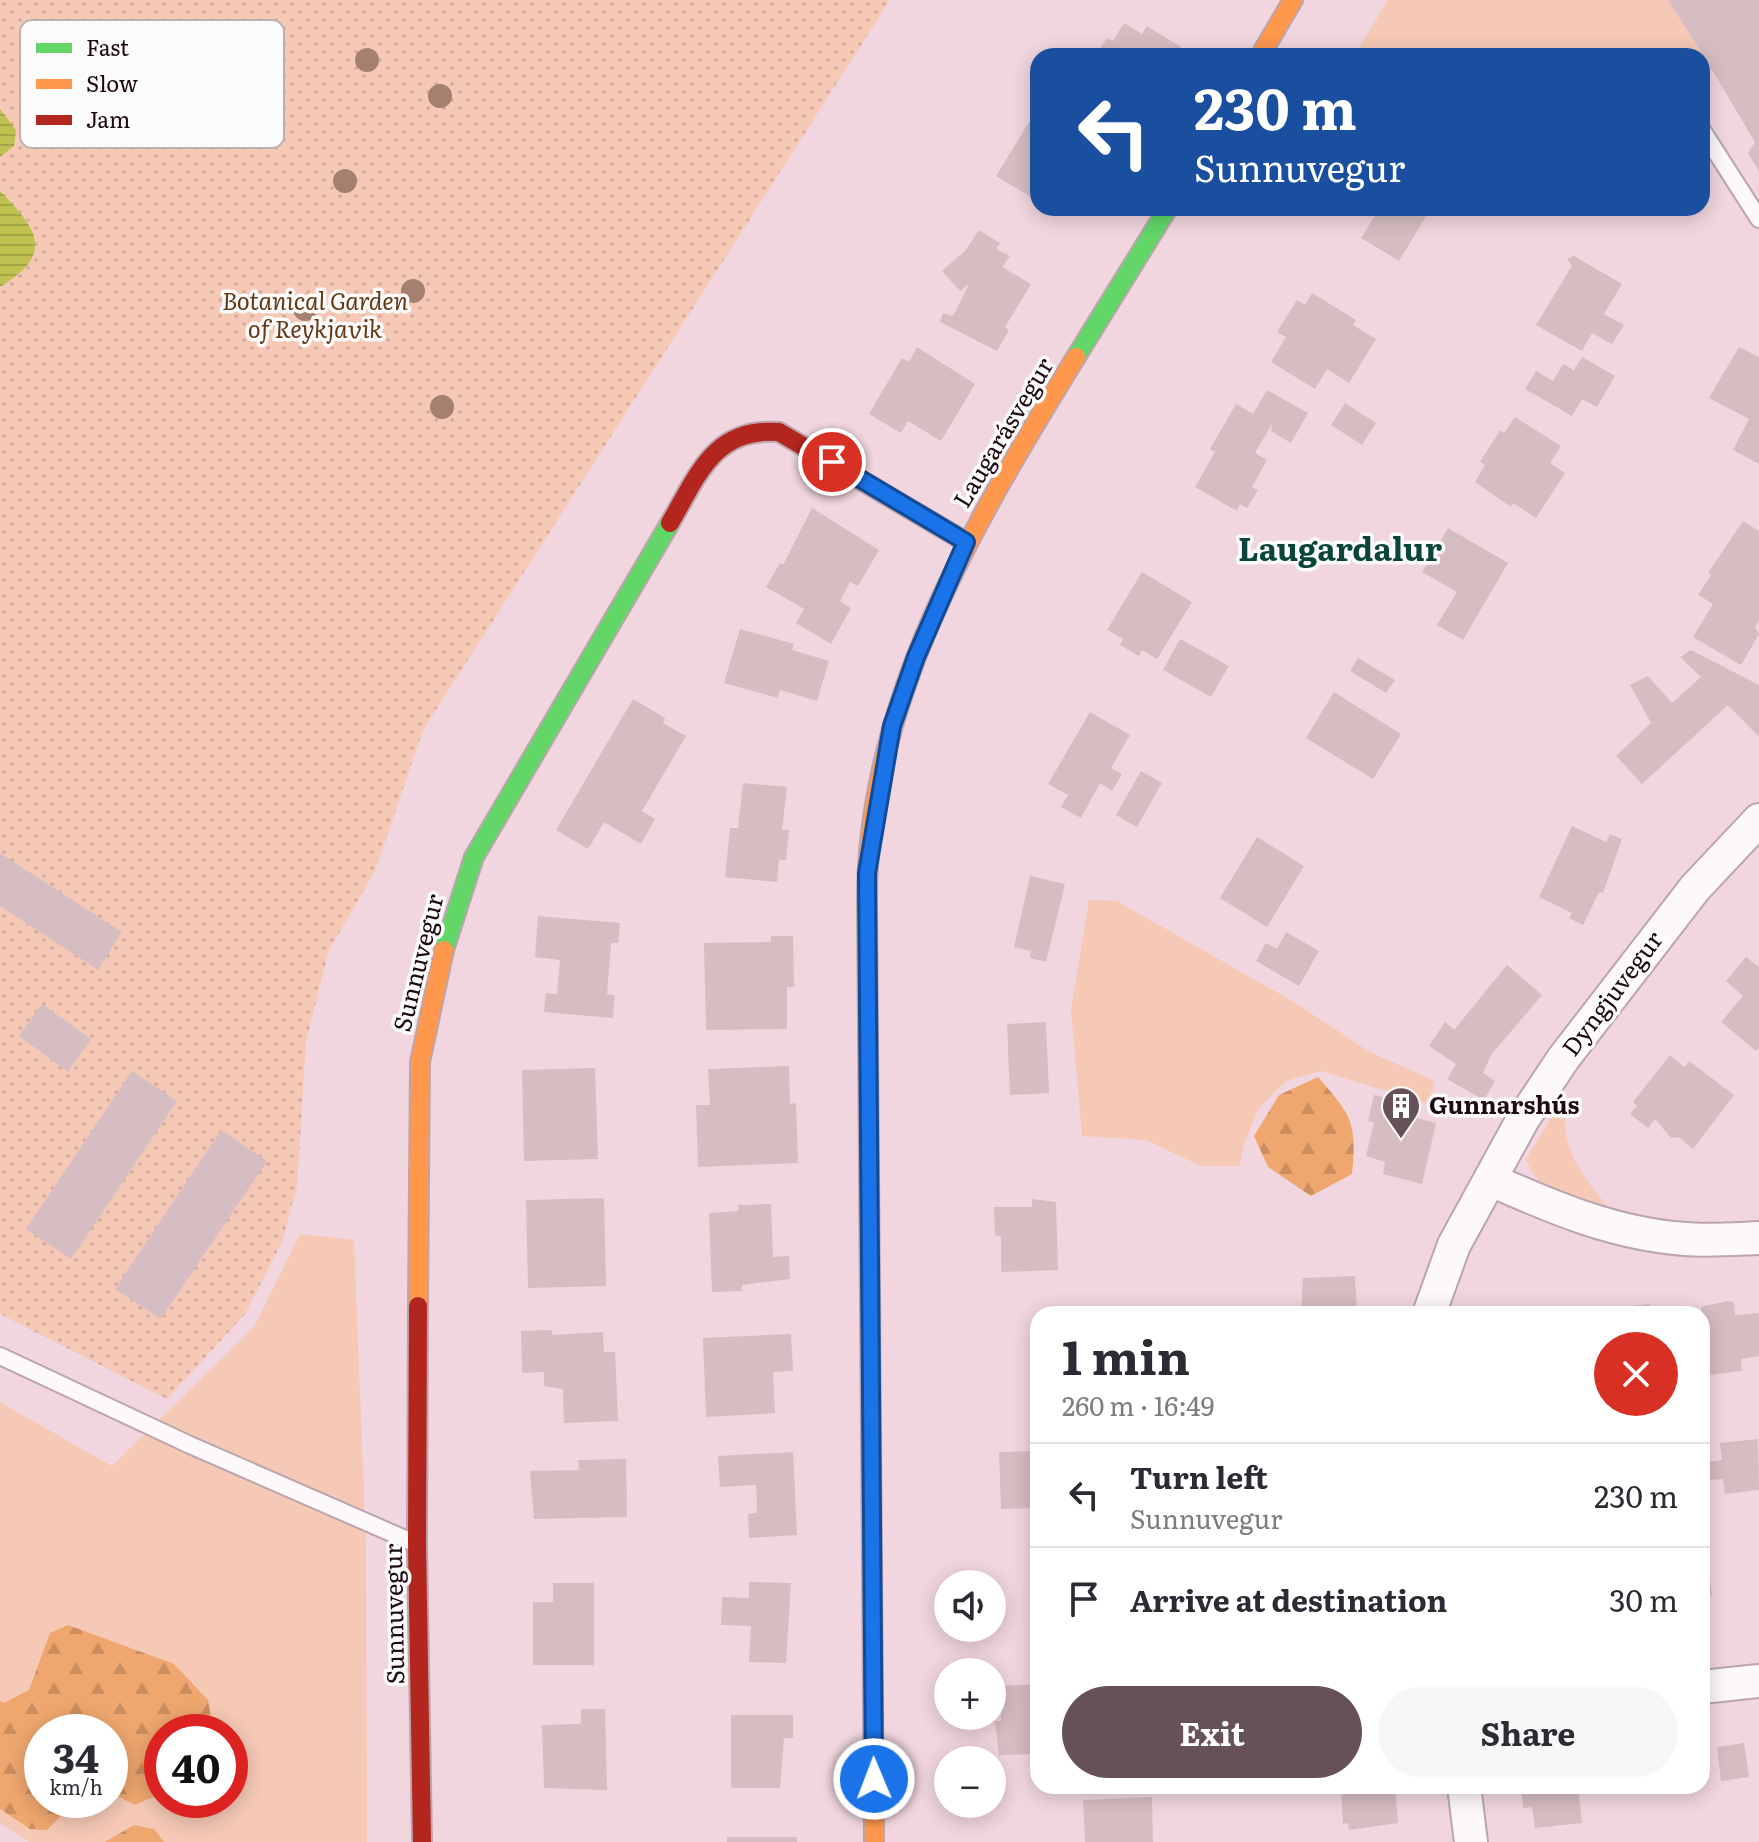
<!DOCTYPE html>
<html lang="en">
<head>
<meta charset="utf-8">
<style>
  body { margin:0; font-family:Literata,serif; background:#f7f7f7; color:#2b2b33; height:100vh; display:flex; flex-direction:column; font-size:30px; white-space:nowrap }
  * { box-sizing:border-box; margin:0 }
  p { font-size:26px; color:#7c7c81 }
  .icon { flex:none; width:44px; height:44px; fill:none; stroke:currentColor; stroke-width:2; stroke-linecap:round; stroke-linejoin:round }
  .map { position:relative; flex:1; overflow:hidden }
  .panel { position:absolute; left:1030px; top:1306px; width:680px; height:488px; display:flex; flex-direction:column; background:#fff; border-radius:24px; box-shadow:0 4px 20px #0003 }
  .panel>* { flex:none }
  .guide { position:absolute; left:1030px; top:48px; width:680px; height:168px; border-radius:24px; box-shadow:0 4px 20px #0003; background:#1a4fa0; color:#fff; overflow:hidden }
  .controls { position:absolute; left:934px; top:1570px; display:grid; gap:16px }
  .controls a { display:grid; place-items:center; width:72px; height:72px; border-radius:50%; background:#fff; box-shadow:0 4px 20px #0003; font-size:40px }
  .speed { position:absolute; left:24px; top:1714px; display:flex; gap:16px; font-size:40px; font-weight:700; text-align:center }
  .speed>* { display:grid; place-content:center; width:104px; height:104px; border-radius:50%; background:#fff; box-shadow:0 4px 20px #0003; line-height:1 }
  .speed small { font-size:20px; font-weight:400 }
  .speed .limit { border:12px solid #d22; background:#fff; color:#111 }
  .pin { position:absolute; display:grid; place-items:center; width:68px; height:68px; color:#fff; margin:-34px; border:4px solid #fff; border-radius:50%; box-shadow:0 2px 8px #0007 }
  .me { position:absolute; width:88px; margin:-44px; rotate:359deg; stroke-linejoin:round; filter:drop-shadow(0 0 6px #0008) }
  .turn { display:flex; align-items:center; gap:28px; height:168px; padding:0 32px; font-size:36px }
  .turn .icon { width:104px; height:104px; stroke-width:2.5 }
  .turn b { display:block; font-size:56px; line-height:68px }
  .round { display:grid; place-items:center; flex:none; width:84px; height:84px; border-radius:42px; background:#f7f7f7 }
  .summary { display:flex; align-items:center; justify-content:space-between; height:136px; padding:0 32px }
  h1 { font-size:48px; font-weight:700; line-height:60px }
  .cta { display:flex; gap:16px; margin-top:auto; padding:16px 32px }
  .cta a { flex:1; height:92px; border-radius:48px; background:#675159; color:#fff; font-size:32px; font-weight:700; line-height:92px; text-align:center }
  .cta a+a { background:#f7f7f7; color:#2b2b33 }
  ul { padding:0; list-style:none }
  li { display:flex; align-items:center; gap:24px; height:104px; padding:0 32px; border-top:2px solid #e1e1e2 }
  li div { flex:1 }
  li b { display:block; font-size:30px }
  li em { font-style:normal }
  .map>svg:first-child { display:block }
</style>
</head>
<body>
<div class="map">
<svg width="1759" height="1842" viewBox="0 0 1759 1842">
  <defs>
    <pattern id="forest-firs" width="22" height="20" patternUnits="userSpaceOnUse" patternTransform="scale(2)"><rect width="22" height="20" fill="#efa76f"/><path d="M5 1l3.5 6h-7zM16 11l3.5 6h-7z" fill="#cc8e5f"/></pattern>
    <pattern id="garden-dots" width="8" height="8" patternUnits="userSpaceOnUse" patternTransform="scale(2)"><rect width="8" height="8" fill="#f6c9b6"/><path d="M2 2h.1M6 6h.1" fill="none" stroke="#d2ab9b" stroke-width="1.8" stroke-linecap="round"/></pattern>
    <pattern id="water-rules" width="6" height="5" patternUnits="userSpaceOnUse" patternTransform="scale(2)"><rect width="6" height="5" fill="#bfc250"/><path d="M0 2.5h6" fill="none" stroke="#a4a545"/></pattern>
  </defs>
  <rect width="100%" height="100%" fill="#f1d6df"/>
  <path fill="#f6c9b6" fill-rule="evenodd" d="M1388,0H1668L1705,58L1702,63V56H1354Z
    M1089,900L1117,901L1294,1002L1370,1052L1435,1081L1429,1104L1321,1071L1286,1081L1259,1108L1243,1147L1240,1166H1201L1146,1140L1082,1136L1071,1009Z
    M1564,1097C1562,1153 1578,1169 1611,1211C1578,1199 1538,1195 1526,1159Z
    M300,1234L354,1240L366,1545L367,1842H29L0,1823V1402L112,1466L254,1327ZM42,1732H110V1800H42ZM162,1732H230V1800H162Z"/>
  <path fill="url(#forest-firs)" d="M1318,1077C1352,1116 1357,1122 1352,1174L1311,1196L1268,1167L1254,1136L1279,1095Z
    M68,1625L174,1664L208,1700L213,1730L162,1732V1793L135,1805L110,1792V1732H42V1800H64V1813L47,1830L30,1829L0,1809V1701L4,1703L29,1690L50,1633Z
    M134,1825L154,1829L164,1842H105Z"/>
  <path fill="url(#garden-dots)" d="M0,0H890L423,730L375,871L329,950L306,1042L297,1186L282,1242L245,1314L167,1399L0,1314Z"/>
  <path fill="url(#water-rules)" d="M0,109L16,130L14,146L0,157Z
    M0,191C37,229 56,253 0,287Z"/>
  <path fill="#d6bdc2" d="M1668,0H1759V171L1748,153L1755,142L1712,70H1702L1705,58Z
    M1124,23L1142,34L1147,26L1181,47L1175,56H1095L1107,38L1113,41Z
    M1029,122L1038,127L1036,200L996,176Z
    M1380,208H1431L1399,261L1361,238Z
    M979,230L1000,243L996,249L1010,256L1002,267L1031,284L1005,327L1009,330L997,351L940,322L943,313L953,316L969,284L960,291L942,271L965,251Z
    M1574,256L1622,284L1604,314L1624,325L1612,344L1592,333L1582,351L1536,325L1572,266L1567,259Z
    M1312,293L1356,320L1353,325L1376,339L1349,383L1327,369L1315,389L1271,362L1286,337L1277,332L1297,300L1305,305Z
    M917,347L975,384L941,441L908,421L901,433L869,414L902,358L909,362Z
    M1739,347L1759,357V464L1733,450L1749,419L1709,398Z
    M1582,357L1615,376L1597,407L1582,399L1572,416L1525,389L1536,371L1553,381L1563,364L1574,370Z
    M1267,390L1308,413L1291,443L1271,431L1272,424L1255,453L1267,460L1252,487L1258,490L1247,508L1240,504L1237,511L1195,487L1215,452L1210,449L1236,404L1253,414Z
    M1345,403L1376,423L1362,445L1331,425Z
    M1515,417L1561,446L1550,463L1565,473L1536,518L1513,503L1511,507L1475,482L1485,465L1480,462L1500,430L1504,433Z
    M812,508L879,550L858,586L850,582L840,601L851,608L831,644L796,623L804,609L766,587L780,563L783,565Z
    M1743,521L1759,531V620L1755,627L1759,634L1741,665L1693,637L1713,604L1698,595L1711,575L1708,573Z
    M1448,528L1508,563L1463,640L1437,625L1457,592L1422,572Z
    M1142,572L1192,602L1157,659L1142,650L1139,656L1120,645L1123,639L1107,630Z
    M740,629L794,644L792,650L829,661L817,701L780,690L778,698L724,683Z
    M1180,639L1229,666L1211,697L1163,670Z
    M1691,650L1759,685V737L1728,705L1642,784L1616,756L1651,723L1630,685L1648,676L1672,703L1701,677L1680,657Z
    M1358,658L1395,680L1386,693L1350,671Z
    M1334,692L1401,734L1373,779L1306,738Z
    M633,699L665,718L663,723L686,736L642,811L655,819L641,844L604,822L588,849L556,830Z
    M1090,712L1130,735L1111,768L1122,774L1112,791L1100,783L1081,818L1061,807L1068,795L1048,784Z
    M1141,771L1162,783L1137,827L1116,815Z
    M743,783L787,787L782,830H789L786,860H779L777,882L725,877L730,828H738Z
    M1572,826L1606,842L1610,834L1622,839L1603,893L1599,892L1583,925L1569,918L1572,913L1539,897Z
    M1257,837L1304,866L1267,927L1220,898Z
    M0,853L122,932L98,970L0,906Z
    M1030,876L1065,884L1046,962L1030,958L1031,951L1014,947Z
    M538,916L620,923L618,943H611L607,994L615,995L613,1018L544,1012L546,993L557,994L560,960L535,957Z
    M1286,932L1319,951L1299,986L1256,961L1266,943L1277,949Z
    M771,936H793L794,987H787V1029L706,1030L704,943L771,942Z
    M1746,957L1759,967V1047L1756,1051L1721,1022L1743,996L1726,981Z
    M1507,965L1542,995L1491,1055L1483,1073L1495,1081L1484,1100L1447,1079L1456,1064L1429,1046L1445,1022L1454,1030Z
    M42,1004L91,1039L68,1072L19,1036Z
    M1046,1022L1049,1093L1010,1095L1007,1024Z
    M1670,1055L1684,1067L1689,1061L1734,1095L1693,1149L1679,1137L1671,1138L1655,1119L1648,1128L1630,1114L1637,1106L1633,1102Z
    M789,1066L790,1104L796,1103L798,1163L698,1167L696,1105H710L708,1069Z
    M595,1068L598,1159L524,1161L522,1070Z
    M132,1071L177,1101L71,1259L26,1229Z
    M1374,1095L1415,1105L1412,1117L1436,1123L1422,1184L1383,1174L1385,1162L1366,1156L1374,1122L1368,1121Z
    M221,1130L267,1161L161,1319L115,1289Z
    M604,1198L606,1286L528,1288L526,1200Z
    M1032,1199L1056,1202L1058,1270L1001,1272V1236H995L994,1207H1032Z
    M771,1204L773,1257L789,1256L790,1279L742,1285V1291L712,1292L709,1213L738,1211V1205Z
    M1355,1276L1357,1314H1301L1303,1278Z
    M1727,1301L1734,1302L1735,1315L1759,1313V1356L1741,1359L1742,1371L1709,1375L1701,1307Z
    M1650,1304L1651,1314H1588V1311Z
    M552,1330V1335L603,1332L604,1352H615L618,1421L564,1423L563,1389L544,1386V1372L522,1373L521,1331Z
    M791,1334L793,1371L773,1372L775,1413L706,1417L703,1338Z
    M1758,1439L1759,1490L1725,1494L1723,1479L1709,1480L1707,1462L1722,1460L1720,1443Z
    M1038,1451V1508L1001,1509L999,1452Z
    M793,1452L797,1535L749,1538L748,1514L757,1513L756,1485L720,1487L718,1456Z
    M626,1459L627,1517L534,1519L530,1471L579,1470L578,1460Z
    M1705,1540L1712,1596L1702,1597V1541Z
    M749,1582L791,1583L786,1663L749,1662L751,1626L721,1625L722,1597L749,1598Z
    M553,1583H594V1665H533V1602H553Z
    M1038,1684V1754L999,1755L995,1721H1001L1000,1686Z
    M581,1709H605L607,1790L544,1788L542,1725L581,1724Z
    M731,1715H793V1738H784L780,1788H731Z
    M1744,1743L1749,1777L1721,1781L1717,1747Z
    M1341,1786H1395L1398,1823L1349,1830L1348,1823L1343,1824Z
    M1521,1786H1578L1582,1823L1535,1828L1532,1807L1523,1808Z
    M1152,1797L1153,1842H1085L1083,1800Z
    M727,1837H797V1842H727Z"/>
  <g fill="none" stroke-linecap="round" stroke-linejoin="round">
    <defs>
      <path id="lane" d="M1702,130L1759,219
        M0,1356L190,1445L412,1542"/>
      <path id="street" d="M1491,1180C1554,1208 1615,1234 1685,1239C1709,1241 1735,1239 1759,1238
        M1429,1314L1454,1245L1523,1119L1563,1059L1695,888L1759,820
        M1702,1687L1759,1681
        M1464,1786L1471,1842"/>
      <path id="fast" d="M1076,357L1168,208
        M867,901L871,1437
        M444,950L474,857L670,523"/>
      <path id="slow" d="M1260,56L1293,0
        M867,901C866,702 975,521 1076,357
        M418,1306L420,1062L444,950
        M871,1437L874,1842"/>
      <path id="jam" d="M670,523C698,475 714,427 779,432L966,542
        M418,1306L417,1544L422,1842"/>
    </defs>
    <use href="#lane" stroke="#bca5ad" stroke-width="20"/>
    <use href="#street" stroke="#bca5ad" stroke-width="36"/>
    <use href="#fast" stroke="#bca5ad" stroke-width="22"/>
    <use href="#slow" stroke="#bca5ad" stroke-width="22"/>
    <use href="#jam" stroke="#bca5ad" stroke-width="22"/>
    <use href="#lane" stroke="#fdf9fa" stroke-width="16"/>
    <use href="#street" stroke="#fdf9fa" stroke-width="32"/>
    <use href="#fast" stroke="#63d668" stroke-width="18"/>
    <use href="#slow" stroke="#ff974d" stroke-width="18"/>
    <use href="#jam" stroke="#b3261e" stroke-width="18"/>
  </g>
  <g fill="#a58070">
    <circle cx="367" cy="60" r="12"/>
    <circle cx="440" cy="96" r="12"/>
    <circle cx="345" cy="181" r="12"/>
    <circle cx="413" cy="291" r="12"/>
    <circle cx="305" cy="309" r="12"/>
    <circle cx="442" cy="407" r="12"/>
  </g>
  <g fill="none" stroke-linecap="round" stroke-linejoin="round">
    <defs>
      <path id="route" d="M832,462L966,542L916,657L892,726L867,873L874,1779"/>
    </defs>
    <use href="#route" stroke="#114b97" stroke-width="20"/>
    <use href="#route" stroke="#1a73e8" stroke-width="14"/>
  </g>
  <defs>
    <symbol id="building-pin" viewBox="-11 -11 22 30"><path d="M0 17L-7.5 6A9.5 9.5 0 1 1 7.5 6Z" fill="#675159" stroke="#fbfbfb"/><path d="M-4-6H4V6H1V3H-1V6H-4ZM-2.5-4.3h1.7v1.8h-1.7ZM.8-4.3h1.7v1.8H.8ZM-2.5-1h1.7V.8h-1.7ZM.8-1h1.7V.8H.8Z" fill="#fff"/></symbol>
  </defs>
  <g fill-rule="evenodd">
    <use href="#building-pin" x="1379" y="1084" width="44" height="60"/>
  </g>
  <g text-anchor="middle" stroke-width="7" stroke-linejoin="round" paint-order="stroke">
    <g font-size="24" font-style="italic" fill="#663916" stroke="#fbfbfb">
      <text x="315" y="310">Botanical Garden<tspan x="315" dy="28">of Reykjavik</tspan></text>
    </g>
    <g font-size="24" fill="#1d0911" stroke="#fbfbfb">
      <text transform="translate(1004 433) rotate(-59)" y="8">Laugarásvegur</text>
      <text transform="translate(419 963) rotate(-76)" y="8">Sunnuvegur</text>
      <text transform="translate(1613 994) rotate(-53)" y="8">Dyngjuvegur</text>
      <text transform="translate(395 1614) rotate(-91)" y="8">Sunnuvegur</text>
    </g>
    <g font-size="24" font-weight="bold" fill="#1d0911" stroke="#fbfbfb" text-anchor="start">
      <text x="1429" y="1114">Gunnarshús</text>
    </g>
    <g font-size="32" font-weight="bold" fill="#0b4539" stroke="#fbfbfb">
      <text x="1340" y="561">Laugardalur</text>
    </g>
  </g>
  <rect x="20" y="20" width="264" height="128" rx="12" fill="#fbfbfb" stroke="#b8b2b5" stroke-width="2"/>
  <rect x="36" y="43" width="36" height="10" fill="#63d668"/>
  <rect x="36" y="79" width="36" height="10" fill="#ff974d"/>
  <rect x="36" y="115" width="36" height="10" fill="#b3261e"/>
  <g font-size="22" fill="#1d0911">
    <text x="86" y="56">Fast</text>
    <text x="86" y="92">Slow</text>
    <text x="86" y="128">Jam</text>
  </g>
</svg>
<div class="controls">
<a><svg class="icon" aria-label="sound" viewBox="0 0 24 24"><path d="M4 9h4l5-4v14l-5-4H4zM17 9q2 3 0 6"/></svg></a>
<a>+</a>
<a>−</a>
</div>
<div class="speed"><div>34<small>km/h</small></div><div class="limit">40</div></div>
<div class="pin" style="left:832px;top:462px;background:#d93025"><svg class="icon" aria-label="arrive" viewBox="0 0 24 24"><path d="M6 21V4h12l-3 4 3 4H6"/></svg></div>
<svg class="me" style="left:874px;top:1779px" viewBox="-20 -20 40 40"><circle r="17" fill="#1a73e8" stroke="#fff" stroke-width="3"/><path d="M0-11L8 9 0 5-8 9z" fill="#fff"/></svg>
<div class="guide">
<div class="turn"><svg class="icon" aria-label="left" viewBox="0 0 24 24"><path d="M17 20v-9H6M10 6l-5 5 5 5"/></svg><div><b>230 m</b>Sunnuvegur</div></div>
</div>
<section class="panel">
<div class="summary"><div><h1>1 min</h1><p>260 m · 16:49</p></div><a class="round" style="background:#d93025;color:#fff"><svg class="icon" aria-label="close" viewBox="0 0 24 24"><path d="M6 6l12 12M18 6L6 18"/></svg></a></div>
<ul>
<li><svg class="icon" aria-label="left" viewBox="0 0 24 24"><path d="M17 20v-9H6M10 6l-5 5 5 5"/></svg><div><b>Turn left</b><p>Sunnuvegur</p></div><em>230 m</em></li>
<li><svg class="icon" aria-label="arrive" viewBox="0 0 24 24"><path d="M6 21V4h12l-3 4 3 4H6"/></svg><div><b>Arrive at destination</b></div><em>30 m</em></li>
</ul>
<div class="cta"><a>Exit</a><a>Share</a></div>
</section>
</div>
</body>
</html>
